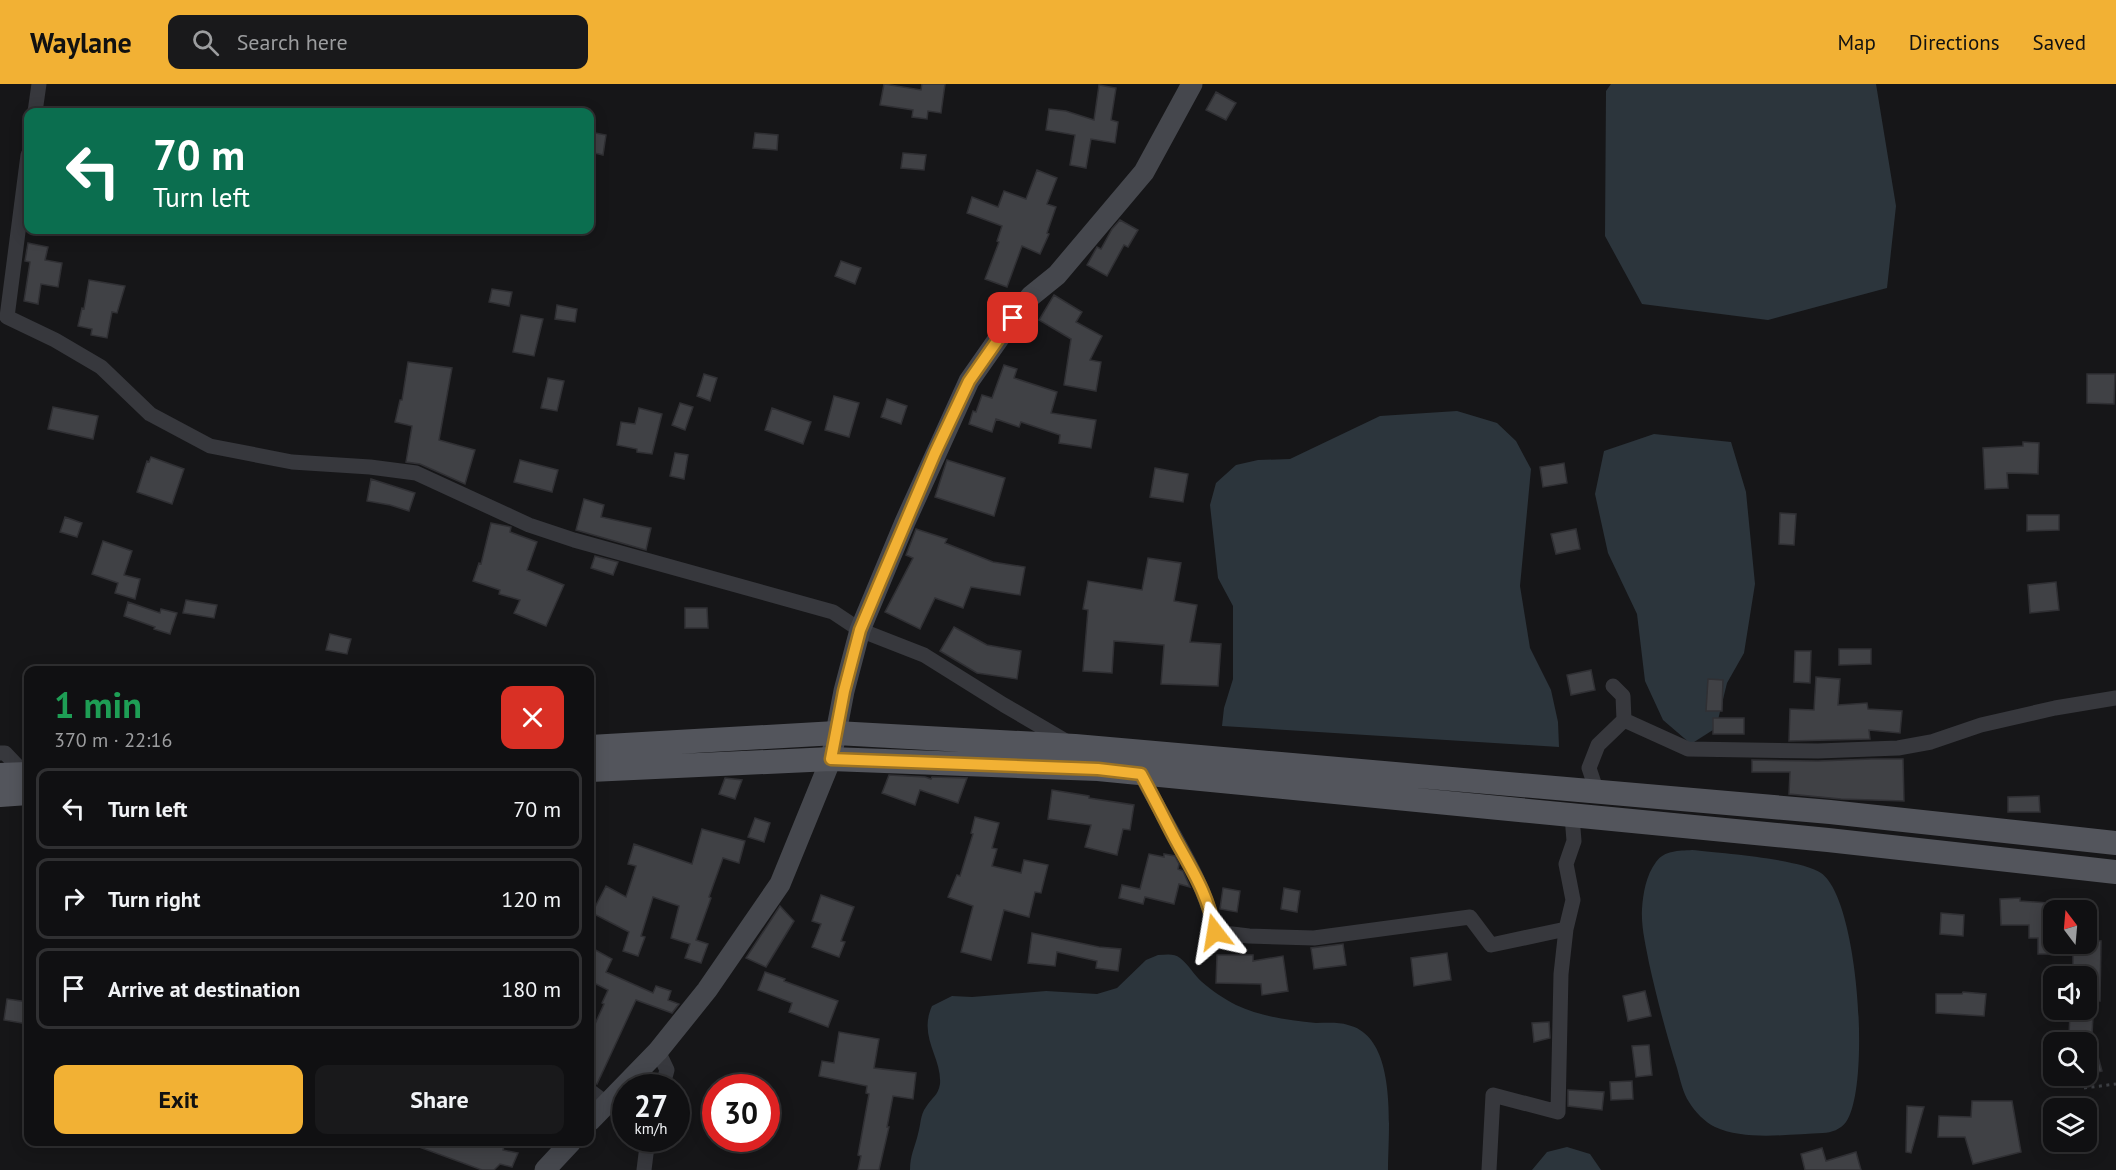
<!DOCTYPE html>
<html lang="en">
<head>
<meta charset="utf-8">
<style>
  body { margin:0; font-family:"PT Sans",sans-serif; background:#19191b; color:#f1f3f6; height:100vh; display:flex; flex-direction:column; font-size:22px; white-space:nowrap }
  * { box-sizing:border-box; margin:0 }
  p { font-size:20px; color:#9c9d9f }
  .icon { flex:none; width:33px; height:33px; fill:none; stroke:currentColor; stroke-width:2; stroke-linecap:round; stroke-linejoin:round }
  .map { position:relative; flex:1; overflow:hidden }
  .sheet { position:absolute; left:24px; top:582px; width:570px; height:480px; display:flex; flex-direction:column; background:#101012; border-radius:12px; box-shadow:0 3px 15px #0003,0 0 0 2px #303032 }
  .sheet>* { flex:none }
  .banner { position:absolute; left:24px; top:24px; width:570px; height:126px; border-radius:12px; box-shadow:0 3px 15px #0003,0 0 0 2px #303032; background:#0b6e4f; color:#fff; overflow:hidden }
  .needle { width:39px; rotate:344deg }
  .fabs { position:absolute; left:2043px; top:816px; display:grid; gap:12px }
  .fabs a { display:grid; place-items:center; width:54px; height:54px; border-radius:12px; background:#101012; box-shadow:0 3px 15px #0003,0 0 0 2px #303032; font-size:30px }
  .speed { position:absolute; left:612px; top:990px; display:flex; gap:12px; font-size:30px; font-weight:700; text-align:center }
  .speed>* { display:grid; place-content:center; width:78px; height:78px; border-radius:50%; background:#101012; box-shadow:0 3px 15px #0003,0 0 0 2px #303032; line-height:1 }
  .speed small { font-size:15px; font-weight:400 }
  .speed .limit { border:9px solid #d22; background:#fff; color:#111 }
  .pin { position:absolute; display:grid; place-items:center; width:51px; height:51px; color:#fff; margin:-26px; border-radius:12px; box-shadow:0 3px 9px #0006 }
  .me { position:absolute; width:66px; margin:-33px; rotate:346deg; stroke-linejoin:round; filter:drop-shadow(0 0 4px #0008) }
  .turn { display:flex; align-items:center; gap:21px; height:126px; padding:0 30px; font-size:27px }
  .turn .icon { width:78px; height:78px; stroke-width:2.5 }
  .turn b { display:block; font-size:42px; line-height:51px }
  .round { display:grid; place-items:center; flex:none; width:63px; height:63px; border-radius:12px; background:#19191b }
  .overview { display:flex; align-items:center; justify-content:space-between; height:102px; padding:0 30px }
  h1 { font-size:36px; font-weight:600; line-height:45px; color:#1e9e55 }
  .primary-button { display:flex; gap:12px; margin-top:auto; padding:12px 30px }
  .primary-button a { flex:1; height:69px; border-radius:12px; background:#f2b134; color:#111; font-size:24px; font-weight:600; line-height:69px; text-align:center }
  .primary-button a+a { background:#19191b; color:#f1f3f6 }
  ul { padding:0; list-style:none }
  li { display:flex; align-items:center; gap:18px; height:81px; margin:0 12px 9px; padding:0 18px; border:3px solid #303032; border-radius:12px }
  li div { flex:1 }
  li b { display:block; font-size:22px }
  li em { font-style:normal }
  header { display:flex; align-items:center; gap:36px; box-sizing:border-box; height:84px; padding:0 30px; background:#f2b134; color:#111 }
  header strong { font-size:28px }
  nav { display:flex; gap:33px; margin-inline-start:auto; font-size:21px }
  .search { width:420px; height:54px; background:#19191b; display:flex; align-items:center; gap:15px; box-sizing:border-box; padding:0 21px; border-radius:12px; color:#9c9d9f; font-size:22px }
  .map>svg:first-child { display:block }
</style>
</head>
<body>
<header>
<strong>Waylane</strong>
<div class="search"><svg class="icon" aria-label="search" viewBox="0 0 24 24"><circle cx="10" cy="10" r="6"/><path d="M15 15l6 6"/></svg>Search here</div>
<nav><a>Map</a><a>Directions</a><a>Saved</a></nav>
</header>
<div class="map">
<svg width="2116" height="1086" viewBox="0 0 2116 1086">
  <rect width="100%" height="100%" fill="#161618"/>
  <path fill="#2c353c" d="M1611,0H1876L1896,122L1887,204L1768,236L1642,220L1605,152L1606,7Z
    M1457,327L1497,339L1516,357L1531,385L1520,502L1530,564L1551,606L1558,638L1559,663L1222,642L1224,624L1233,595V522L1218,494L1210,421L1216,399L1236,381L1258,376L1290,375L1380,332Z
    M1654,350L1731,358L1746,408L1755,500L1744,569L1727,599L1716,644L1691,660L1663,636L1645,597L1637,530L1608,469L1595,410L1604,367Z
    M1692,766C1721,769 1800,775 1821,789C1859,815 1871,1003 1846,1038C1841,1045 1831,1049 1823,1049C1790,1050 1745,1057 1715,1043C1705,1038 1695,1028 1689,1018C1683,1009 1680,995 1677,984C1666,949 1657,915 1649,879C1646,862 1641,844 1642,825C1643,810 1646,791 1656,778C1665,766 1678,767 1692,766Z
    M1158,871C1166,871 1174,869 1180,874C1189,881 1194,891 1202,898C1212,907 1225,915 1236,921C1262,933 1288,936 1316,939C1327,939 1339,938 1348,941C1399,953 1388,1047 1388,1086H910C910,1071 915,1063 918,1050C921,1040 920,1031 926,1023C932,1013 938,1012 940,1000C942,973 918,953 932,922L952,912L972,913L1046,907L1097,910L1117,904L1146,876Z
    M1567,1063L1590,1070L1601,1086H1532L1547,1068Z"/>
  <path fill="#404145" stroke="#303034" stroke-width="1.5" d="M884,0L921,6L922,0H945L941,29L928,27L927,35L912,33L913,26L880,21Z
    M1099,1L1116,4L1111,36L1118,38L1115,59L1091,55L1086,84L1070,81L1075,51L1046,46L1049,25L1066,27L1094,36Z
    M1216,8L1236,19L1226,36L1206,26Z
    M590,48L606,51L603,71L590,68Z
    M755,49L778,51L777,66L753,64Z
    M903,69L926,71L924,86L901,84Z
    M1037,86L1057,94L1047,120L1056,123L1047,149L1049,150L1040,170L1022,162L1007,203L985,195L999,158L997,157L1002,142L967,129L972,113L998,123L1004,107L1026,115Z
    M1120,136L1138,146L1128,163L1124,161L1107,192L1087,181L1097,163L1101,165L1112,145Z
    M28,159L48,163L45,176L62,179L58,203L41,200L38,220L24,217L30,178L25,177Z
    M841,177L861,184L855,200L835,192Z
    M89,196L125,202L117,229L112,228L107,254L91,251L92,245L78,242L82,224L84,225Z
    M492,205L512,208L509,222L489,218Z
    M1054,211L1082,228L1076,238L1102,252L1090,276L1101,278L1096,307L1064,301L1071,255L1039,236Z
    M557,221L577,225L575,238L555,235Z
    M521,231L543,235L534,272L513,268Z
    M408,278L452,284L439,356L475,366L465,400L420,380L406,378L412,342L395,338L400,316H402Z
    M1004,281L1017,285L1014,294L1057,308L1051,329L1096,336L1091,364L1059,359L1060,351L1021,338L1019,343L996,335L992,348L969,340L973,327L976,328L982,311L992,314Z
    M704,290L717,294L710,317L697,312Z
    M2087,290H2115L2114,320L2087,319Z
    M548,294L564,297L557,327L541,324Z
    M834,312L859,319L849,353L825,346Z
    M887,315L907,322L901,340L881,333Z
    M680,319L693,323L685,346L672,341Z
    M53,323L98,332L93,355L48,345Z
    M639,324L662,330L652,370L637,368V365L617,361L621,338L635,340Z
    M772,324L811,338L803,360L765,346Z
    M2023,358L2039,359L2038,390L2007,389L2008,404L1985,405L1983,364L2023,362Z
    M675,369L688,371L684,395L670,392Z
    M151,373L184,385L172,420L137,408L147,377L149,378Z
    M520,376L558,386L552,408L514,398Z
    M947,376L1005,394L994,432L935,413Z
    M1564,379L1567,399L1543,403L1540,383Z
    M1155,384L1188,390L1183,418L1150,413Z
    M371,395L415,409L409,427L390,421L367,417Z
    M584,415L604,421L601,433L651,444L646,466L576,446Z
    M1780,429L1796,430L1794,461L1779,460Z
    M2027,431H2059V446L2027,447Z
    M65,433L82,439L77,453L60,448Z
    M491,439L511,443L510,448L537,458L527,486L564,501L546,542L514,529L520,516L499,510L500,506L473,497L479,479L481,480Z
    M916,445L947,455L945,459L993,478L1025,483L1020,511L971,503L963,524L935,514L920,545L885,528L913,474L906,471Z
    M1576,445L1580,465L1556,470L1551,450Z
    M103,457L132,467L124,491L140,495L135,515L115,509L118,499L92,490Z
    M595,472L618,478L613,491L591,484Z
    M1148,474L1181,479L1174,517L1197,521L1190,558L1221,560L1218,602L1161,600L1164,561L1114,557L1112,589L1083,587L1088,526L1083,525L1088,497L1142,506Z
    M2056,498L2059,526L2030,529L2028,501Z
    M186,516L217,521L214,534L183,529Z
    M128,518L160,529L161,525L177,529L170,550L154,545L155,543L124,532Z
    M685,524H707L708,544H685Z
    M954,543L987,561L1021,567L1017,595L977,589L940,567Z
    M330,550L351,555L347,570L326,566Z
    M1839,565H1871V580L1839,581Z
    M1795,567H1811L1810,599L1794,598Z
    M1591,586L1595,606L1571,611L1567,591Z
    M1816,593L1840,595L1838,621L1867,619L1868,625L1902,627L1900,649L1869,646L1870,655L1789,657L1790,625L1814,626Z
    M1708,595L1723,596L1722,627H1706Z
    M1713,634H1744V650H1713Z
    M1871,675H1903L1904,717L1841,715L1789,710L1790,688H1752V676L1818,677Z
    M889,691L925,693L931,695L932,693L967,694L958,719L920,706L915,721L882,709Z
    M725,694L742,696L735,715L719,710Z
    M1052,706L1089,712V714L1134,721L1130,746L1123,745L1117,771L1085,763L1091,741L1048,735Z
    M2039,712L2040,728H2008V713Z
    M975,733L999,739L992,764L997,765L992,782L1021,789L1024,776L1048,781L1041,809L1035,808L1029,833L1004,826L991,876L961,868L973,822L948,813L957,791L960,792L973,750L971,749Z
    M755,734L770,739L764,758L748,753Z
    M702,745L745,757L739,779L723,774L709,813L711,814L696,856L708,860L701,879L685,874L690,860L671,854L679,822L653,813L641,852L645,853L638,872L623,867L629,848L592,829L606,802L626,813L636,782L628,780L634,760L692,780Z
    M1149,770L1164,773V770L1175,772L1179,780L1178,785L1183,787L1190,803L1179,800L1174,820L1145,813L1143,820L1119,814L1122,801L1140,805Z
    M1223,804L1240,807L1237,828L1220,825Z
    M1284,804L1300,807L1297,828L1281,825Z
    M821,811L854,823L841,857L845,858L839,873L812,863L821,840L812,837Z
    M2020,814V817L2048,819V842L2054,843V870H2038V854H2029V841H2001L2000,815Z
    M780,822L794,837L766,883L746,874Z
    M1941,829L1964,831L1963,852L1940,850Z
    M1032,849L1099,863L1121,865L1118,887L1096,884L1097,877L1057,868L1055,882L1028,879Z
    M2086,857H2101L2100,917L2086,916L2085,883L2073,884V860H2086Z
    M1343,860L1346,881L1314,885L1311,864Z
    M590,863L612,875L606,888L653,909L656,902L671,907L668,916L679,920L672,929L636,916L597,1000L590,997V951L604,920L602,919L608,906L590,897Z
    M1447,869L1451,896L1414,902L1411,874Z
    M1217,871H1253V877L1283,872L1288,907L1262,911L1261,900L1216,899Z
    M765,888L785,895L784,897L838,917L828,943L789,928L792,919L758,906Z
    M1645,907L1651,932L1628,937L1623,912Z
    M1963,908L1986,910L1984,932L1936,929V910H1962Z
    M7,915L28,918V940L4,936Z
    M2070,930L2093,932L2092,951L2102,987L2086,991V952L2069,951Z
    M1549,938L1550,954L1534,958L1532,939Z
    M839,948L879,955L874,984L916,989L913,1015L893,1012L887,1043H889L879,1086H858L861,1072L858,1071L869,1010L866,1009L867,1002L819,992L822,977L834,979Z
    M1649,961L1652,991L1636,993L1632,962Z
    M1632,997L1633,1015L1611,1016L1610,998Z
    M1568,1006L1604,1008L1602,1026L1568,1022Z
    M1972,1017H2012L2021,1068L1973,1080L1965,1053H1938L1939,1032L1971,1033Z
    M1907,1022L1924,1023L1911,1069L1906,1068Z
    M411,1058H505L503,1066L518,1069L512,1083L500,1080L494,1086H482L411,1060Z
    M1822,1064L1826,1077L1856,1068L1861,1086H1805L1801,1070Z"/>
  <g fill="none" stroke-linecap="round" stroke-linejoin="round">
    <path stroke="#3d3f44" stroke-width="3" stroke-dasharray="3 4.5" stroke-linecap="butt" d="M2084,1004L2116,1000"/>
    <path stroke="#37383d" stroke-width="15" d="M35,28L39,0
      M28,71L7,233L55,256L101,283L150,330L210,362L292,378L370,383L416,389L529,441L574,456L833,528L860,546L924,571L1004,621L1069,659
      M1613,602L1623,612L1624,636
      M0,669H5L25,690
      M1140,685C1143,698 1152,710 1158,722C1180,763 1206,802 1215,848L1249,852L1314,854L1470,833L1491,861L1566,845L1573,816L1566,780L1574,757L1572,732
      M1597,708L1589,684L1598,661L1624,636L1688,665L1818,667L1898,664L1931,658L1981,641L2055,624L2116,614
      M658,967L667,986L662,1004
      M590,1007L606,1019
      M644,1086L648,1054
      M1489,1086L1493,1011L1558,1028L1561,890L1566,845"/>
    <path stroke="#45474d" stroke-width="21" d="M590,1037L658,967L707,906L780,800L831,675L844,607L860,546L905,438L969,297L1013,234L1031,212L1057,191L1144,88L1192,0
      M545,1086L571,1058"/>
    <path stroke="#53555c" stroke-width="24" d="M590,663L836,649L1075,662L1830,728L2116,759
      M590,686L831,675L1098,685L1828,756L2116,788
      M0,691L28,690
      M0,711L28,709"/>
  </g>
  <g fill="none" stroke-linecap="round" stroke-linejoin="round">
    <defs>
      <path id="route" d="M1013,234L969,297L935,369L878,503L860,546L844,607L831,675L1098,685L1141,690C1153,712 1164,734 1175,755C1193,788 1208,810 1215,848"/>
    </defs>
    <use href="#route" stroke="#9d7322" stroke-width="15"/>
    <use href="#route" stroke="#f2b134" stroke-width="10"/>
  </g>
</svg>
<div class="fabs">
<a><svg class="needle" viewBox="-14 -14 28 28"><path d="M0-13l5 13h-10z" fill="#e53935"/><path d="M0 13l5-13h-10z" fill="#9c9d9f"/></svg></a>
<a><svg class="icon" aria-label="sound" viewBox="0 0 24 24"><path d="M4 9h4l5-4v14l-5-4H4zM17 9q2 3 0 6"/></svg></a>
<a><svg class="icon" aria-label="search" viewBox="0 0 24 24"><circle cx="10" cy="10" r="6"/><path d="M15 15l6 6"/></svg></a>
<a><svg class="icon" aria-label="layers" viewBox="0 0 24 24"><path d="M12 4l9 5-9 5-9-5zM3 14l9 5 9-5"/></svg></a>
</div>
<div class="speed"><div>27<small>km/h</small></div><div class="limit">30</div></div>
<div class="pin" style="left:1013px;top:234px;background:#d93025"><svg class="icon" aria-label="arrive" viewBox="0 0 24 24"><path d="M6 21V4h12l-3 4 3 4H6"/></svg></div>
<svg class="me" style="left:1215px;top:848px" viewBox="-20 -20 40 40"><path d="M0-17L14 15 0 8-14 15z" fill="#f2b134" stroke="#fff" stroke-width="4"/></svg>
<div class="banner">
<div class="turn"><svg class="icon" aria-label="left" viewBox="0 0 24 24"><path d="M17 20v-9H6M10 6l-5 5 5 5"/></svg><div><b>70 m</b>Turn left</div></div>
</div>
<section class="sheet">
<div class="overview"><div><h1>1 min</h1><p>370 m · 22:16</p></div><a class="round" style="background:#d93025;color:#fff"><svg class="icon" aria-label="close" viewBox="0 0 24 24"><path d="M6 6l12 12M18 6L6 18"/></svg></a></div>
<ul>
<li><svg class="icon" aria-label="left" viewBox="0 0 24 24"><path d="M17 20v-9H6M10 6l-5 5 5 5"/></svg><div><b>Turn left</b></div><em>70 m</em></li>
<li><svg class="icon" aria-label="right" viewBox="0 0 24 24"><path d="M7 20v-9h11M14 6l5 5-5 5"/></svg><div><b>Turn right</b></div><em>120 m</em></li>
<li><svg class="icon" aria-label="arrive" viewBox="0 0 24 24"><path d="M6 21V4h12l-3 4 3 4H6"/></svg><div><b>Arrive at destination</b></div><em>180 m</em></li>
</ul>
<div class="primary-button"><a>Exit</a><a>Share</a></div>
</section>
</div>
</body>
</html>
